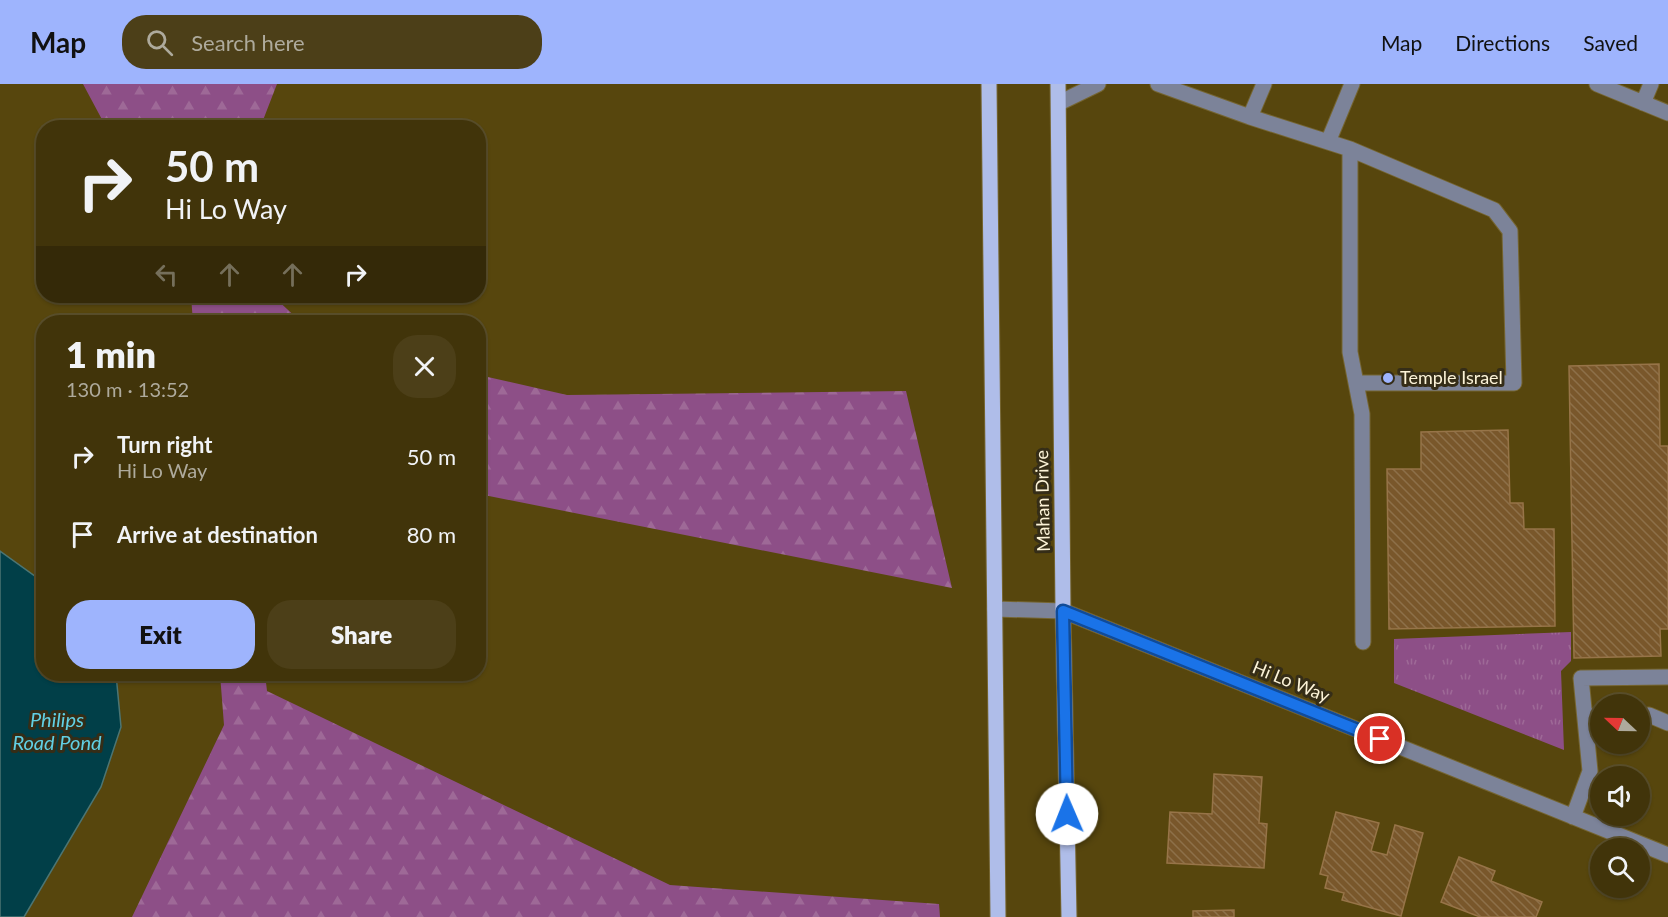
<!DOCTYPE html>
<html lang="en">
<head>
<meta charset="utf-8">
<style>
  body { margin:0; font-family:Lato,sans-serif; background:#4c3f18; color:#f1f3f6; height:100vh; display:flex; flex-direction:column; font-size:22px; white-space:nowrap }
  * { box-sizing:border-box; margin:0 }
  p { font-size:20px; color:#aeaa9c }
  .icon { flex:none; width:33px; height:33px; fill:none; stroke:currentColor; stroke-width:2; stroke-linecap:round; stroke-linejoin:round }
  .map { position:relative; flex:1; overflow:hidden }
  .panel { position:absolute; left:36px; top:231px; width:450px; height:366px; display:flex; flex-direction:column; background:#41340a; border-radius:24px; box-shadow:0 2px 4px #0004,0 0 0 2px #5a4f2b }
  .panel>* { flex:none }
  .guide { position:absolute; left:36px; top:36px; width:450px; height:183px; border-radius:24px; box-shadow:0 2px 4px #0004,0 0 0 2px #5a4f2b; background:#41340a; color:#f1f3f6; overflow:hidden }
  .needle { width:39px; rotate:292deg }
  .tools { position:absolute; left:1590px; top:610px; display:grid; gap:12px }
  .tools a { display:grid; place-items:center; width:60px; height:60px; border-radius:50%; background:#41340a; box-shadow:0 2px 4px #0004,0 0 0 2px #5a4f2b; font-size:30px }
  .pin { position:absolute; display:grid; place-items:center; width:51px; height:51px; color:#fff; margin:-26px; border:3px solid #fff; border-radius:50%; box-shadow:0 2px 6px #0007 }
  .me { position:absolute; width:66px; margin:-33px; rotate:359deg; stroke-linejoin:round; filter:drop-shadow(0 0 4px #0008) }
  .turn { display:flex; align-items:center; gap:21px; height:126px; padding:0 30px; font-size:27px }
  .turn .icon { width:78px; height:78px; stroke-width:2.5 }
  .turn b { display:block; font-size:42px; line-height:51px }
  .lanes { display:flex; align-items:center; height:57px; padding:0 30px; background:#0003; justify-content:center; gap:30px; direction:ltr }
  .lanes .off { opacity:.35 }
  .round { display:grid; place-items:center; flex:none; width:63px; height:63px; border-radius:24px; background:#4c3f18 }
  .overview { display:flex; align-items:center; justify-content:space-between; height:102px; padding:0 30px }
  h1 { font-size:36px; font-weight:800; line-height:45px }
  .cta { display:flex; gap:12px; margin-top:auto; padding:12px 30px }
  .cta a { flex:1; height:69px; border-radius:24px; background:#9eb4fd; color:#111; font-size:24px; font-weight:800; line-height:69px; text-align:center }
  .cta a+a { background:#4c3f18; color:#f1f3f6 }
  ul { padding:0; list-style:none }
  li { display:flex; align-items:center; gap:18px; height:78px; padding:0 30px }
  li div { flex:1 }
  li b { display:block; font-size:22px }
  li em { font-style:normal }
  header { display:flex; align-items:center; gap:36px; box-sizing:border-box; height:84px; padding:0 30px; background:#9eb4fd; color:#111 }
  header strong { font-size:28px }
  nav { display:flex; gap:33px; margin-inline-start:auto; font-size:21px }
  .search { width:420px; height:54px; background:#4c3f18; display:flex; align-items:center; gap:15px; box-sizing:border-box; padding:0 21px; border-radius:24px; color:#aeaa9c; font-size:22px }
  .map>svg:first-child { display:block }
</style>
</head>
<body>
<header>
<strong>Map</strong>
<div class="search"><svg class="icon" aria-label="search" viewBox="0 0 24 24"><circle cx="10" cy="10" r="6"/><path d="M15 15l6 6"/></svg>Search here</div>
<nav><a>Map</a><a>Directions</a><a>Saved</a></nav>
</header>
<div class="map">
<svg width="1668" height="833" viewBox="0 0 1668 833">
  <defs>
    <pattern id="grass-tufts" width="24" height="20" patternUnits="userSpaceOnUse" patternTransform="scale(1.5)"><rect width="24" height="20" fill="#8d4f87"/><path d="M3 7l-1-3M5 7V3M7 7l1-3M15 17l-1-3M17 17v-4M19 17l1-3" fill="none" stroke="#9e6997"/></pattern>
    <pattern id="forest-firs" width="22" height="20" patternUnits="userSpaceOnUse" patternTransform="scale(1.5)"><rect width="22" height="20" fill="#8d4f87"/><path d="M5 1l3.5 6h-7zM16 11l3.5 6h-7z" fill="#9e6997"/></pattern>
    <pattern id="building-back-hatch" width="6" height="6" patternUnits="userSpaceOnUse" patternTransform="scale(1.5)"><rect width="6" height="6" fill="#79572b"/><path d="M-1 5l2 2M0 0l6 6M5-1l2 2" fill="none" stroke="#8d7049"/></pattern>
  </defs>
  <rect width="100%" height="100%" fill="#57460d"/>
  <path fill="url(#grass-tufts)" d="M1571,548V577L1561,587L1564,666L1394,599V555Z"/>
  <path fill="url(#forest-firs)" d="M83,0H277L260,44L106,43Z
    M191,212H273L301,238H193Z
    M479,291L567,311L906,307L952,504L479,410Z
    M220,590H265L267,607L670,801L939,820L940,833H132L224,641Z"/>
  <path fill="#013f48" stroke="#4c7573" stroke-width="1.5" d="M0,467L43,498L44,590H116L121,643L101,703L24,833H0Z"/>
  <path fill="url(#building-back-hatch)" stroke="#977448" stroke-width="1.5" d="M1659,280L1660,362H1668V545H1660L1661,572L1574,574L1569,282Z
    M1508,346L1510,419H1523L1524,445H1554L1555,542L1389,545L1387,385H1421V348Z
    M1214,690L1262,693L1259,739L1267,740L1264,784L1167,779L1170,728L1212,730Z
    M1336,728L1379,739L1371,767L1387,771L1395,741L1423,749L1401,832L1342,816L1344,809L1325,804L1328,792L1320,790Z
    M1459,773L1495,787L1491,797L1542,818L1536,833H1480L1441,818Z
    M1234,826V833H1193V827Z"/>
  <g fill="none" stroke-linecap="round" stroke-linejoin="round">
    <defs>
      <path id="minor" d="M1158,0L1250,33L1350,65L1494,126L1510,147L1514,299H1356
        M1597,0L1668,29
        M1059,19L1098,0
        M1643,19L1651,0
        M1250,33L1264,0
        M1328,58L1352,0
        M1350,65V268L1362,330L1363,558
        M995,525L1063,527L1668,771
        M1585,632H1600
        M1640,632L1649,631L1668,639
        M1573,733L1590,687L1581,594L1668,593"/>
      <path id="major" d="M989,0L998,833
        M1058,0L1063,527L1069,833"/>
    </defs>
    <use href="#minor" stroke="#756531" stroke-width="17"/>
    <use href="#major" stroke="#756531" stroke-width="17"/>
    <use href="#minor" stroke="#7c8399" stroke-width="15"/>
    <use href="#major" stroke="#afbde9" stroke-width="15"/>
  </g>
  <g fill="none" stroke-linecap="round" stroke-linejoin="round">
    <defs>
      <path id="route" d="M1067,730L1063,527L1380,655"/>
    </defs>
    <use href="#route" stroke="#114b97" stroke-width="15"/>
    <use href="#route" stroke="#1a73e8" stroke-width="10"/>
  </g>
  <circle fill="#9eb4fd" stroke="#352d17" stroke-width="2" cx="1388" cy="294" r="6"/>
  <g text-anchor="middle" stroke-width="6" stroke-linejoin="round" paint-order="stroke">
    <g font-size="18" fill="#fcf3d7" stroke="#352d17" text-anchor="start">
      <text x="1400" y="300">Temple Israel</text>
    </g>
    <g font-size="18" fill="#fcf3d7" stroke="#352d17">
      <text transform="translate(1043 417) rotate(-91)" y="6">Mahan Drive</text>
      <text transform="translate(1291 598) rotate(22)" y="6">Hi Lo Way</text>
    </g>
    <g font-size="20" font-style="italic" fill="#61d0e4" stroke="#352d17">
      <text x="57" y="643">Philips<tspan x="57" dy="23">Road Pond</tspan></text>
    </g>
  </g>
</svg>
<div class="tools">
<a><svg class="needle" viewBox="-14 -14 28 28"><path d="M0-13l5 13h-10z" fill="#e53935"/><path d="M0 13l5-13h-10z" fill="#aeaa9c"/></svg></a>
<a><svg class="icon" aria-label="sound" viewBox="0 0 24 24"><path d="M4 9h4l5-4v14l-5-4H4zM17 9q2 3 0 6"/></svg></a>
<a><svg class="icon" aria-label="search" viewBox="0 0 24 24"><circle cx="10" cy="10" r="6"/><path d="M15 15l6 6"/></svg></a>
</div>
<div class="pin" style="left:1380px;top:655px;background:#d93025"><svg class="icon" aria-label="arrive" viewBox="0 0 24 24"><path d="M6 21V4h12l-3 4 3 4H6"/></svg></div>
<svg class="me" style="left:1067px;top:730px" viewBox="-20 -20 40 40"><circle r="19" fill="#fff"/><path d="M0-13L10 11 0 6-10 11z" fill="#1a73e8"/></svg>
<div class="guide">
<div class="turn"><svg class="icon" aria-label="right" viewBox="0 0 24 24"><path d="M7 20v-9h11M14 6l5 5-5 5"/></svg><div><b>50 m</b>Hi Lo Way</div></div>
<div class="lanes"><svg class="icon off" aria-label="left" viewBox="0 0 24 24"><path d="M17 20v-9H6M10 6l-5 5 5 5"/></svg><svg class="icon off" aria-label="ahead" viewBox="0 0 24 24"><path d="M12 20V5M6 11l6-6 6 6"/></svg><svg class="icon off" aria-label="ahead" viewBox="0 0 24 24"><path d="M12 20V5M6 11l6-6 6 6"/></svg><svg class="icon" aria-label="right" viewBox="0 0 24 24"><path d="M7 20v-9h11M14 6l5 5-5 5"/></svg></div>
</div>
<section class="panel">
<div class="overview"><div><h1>1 min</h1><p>130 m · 13:52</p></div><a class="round"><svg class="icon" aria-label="close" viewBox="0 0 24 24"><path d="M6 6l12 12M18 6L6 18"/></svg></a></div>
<ul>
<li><svg class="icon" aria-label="right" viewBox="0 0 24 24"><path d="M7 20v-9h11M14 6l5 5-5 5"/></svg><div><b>Turn right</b><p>Hi Lo Way</p></div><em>50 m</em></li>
<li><svg class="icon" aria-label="arrive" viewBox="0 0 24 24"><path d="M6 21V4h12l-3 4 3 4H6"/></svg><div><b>Arrive at destination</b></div><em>80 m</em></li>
</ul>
<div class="cta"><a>Exit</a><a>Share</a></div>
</section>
</div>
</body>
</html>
